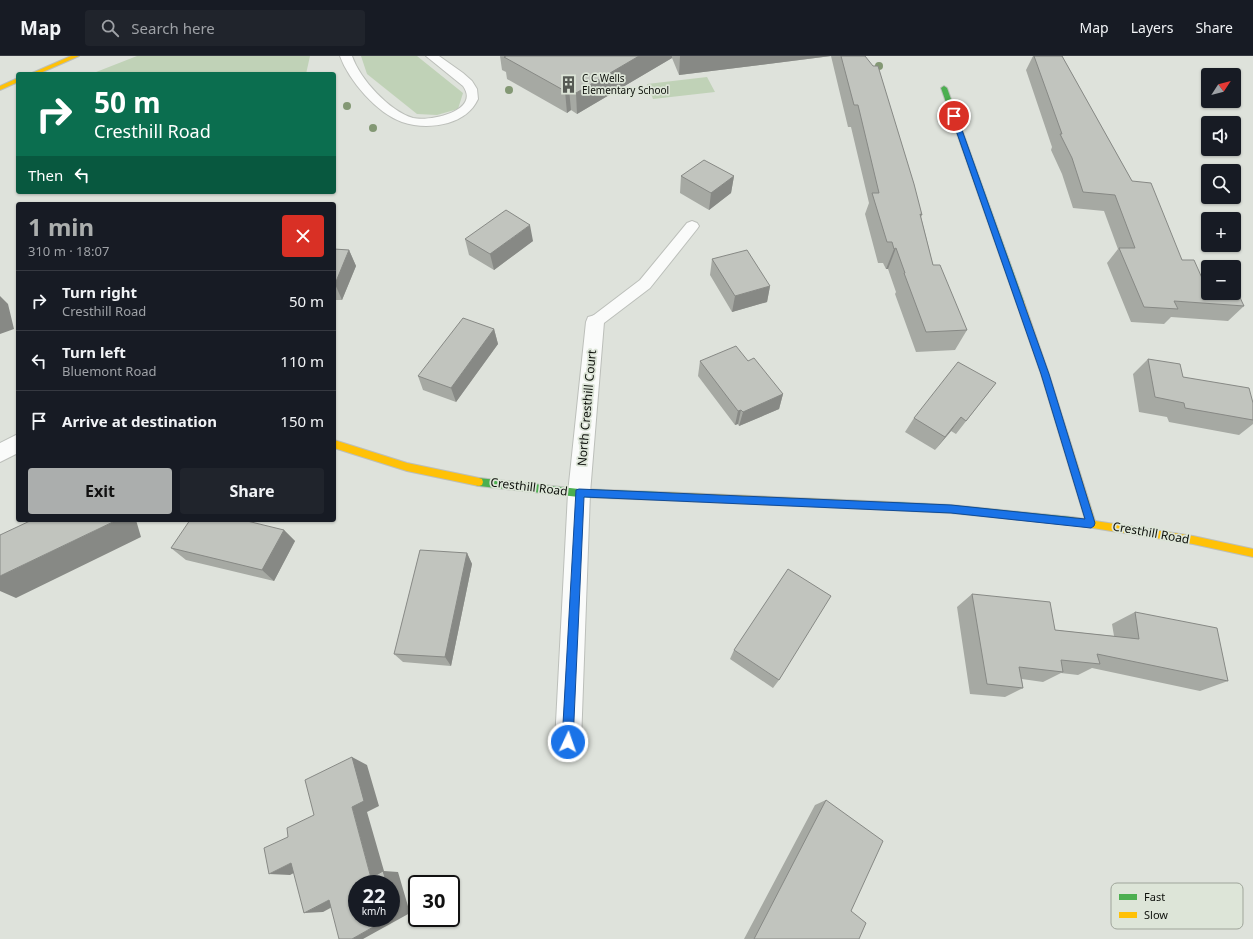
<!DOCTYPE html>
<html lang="en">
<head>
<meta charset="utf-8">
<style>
  body { margin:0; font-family:"Noto Sans",sans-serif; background:#20242c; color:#f1f3f6; height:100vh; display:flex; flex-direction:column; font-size:15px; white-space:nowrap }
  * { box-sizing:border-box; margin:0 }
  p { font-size:13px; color:#9ea1a6 }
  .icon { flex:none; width:22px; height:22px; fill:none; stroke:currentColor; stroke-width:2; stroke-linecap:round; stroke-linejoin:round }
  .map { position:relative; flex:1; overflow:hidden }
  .drawer { position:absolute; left:16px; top:146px; width:320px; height:320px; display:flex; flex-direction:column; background:#171b24; border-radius:4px; box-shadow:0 1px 3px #0004 }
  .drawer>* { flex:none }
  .hud { position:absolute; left:16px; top:16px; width:320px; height:122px; border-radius:4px; box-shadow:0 1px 3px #0004; background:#0b6e4f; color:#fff; overflow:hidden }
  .needle { width:26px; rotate:54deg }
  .controls { position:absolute; left:1201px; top:12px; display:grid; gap:8px }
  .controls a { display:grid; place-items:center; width:40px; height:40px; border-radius:4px; background:#171b24; box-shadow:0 1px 3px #0004; font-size:20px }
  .speed { position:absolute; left:348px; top:819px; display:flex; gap:8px; font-size:20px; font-weight:700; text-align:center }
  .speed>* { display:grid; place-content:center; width:52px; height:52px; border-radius:50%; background:#171b24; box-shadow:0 1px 3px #0004; line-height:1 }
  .speed small { font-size:10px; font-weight:400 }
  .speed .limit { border:2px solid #111; border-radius:6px; background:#fff; color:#111 }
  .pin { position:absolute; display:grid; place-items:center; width:34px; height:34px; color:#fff; margin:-17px; border:2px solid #fff; border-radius:50%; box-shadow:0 1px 4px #0007 }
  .me { position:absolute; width:44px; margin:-22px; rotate:3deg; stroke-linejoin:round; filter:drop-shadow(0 0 3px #0008) }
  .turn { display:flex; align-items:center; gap:14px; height:84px; padding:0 12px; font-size:18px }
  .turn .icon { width:52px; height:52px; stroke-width:2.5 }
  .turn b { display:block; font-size:28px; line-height:34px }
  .then { display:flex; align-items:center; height:38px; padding:0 12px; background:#0003; gap:8px; font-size:15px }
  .round { display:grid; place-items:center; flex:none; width:42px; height:42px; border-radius:4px; background:#20242c }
  .summary { display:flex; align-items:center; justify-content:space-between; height:68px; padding:0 12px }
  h1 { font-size:24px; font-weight:700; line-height:30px; color:#abaead }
  .primary-button { display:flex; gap:8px; margin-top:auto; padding:8px 12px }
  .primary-button a { flex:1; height:46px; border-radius:4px; background:#abaead; color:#111; font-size:16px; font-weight:700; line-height:46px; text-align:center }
  .primary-button a+a { background:#20242c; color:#f1f3f6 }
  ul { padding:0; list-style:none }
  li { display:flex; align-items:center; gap:12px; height:60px; padding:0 12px; border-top:1px solid #363941 }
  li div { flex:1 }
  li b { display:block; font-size:15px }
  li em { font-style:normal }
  header { display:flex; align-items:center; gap:24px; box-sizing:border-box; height:56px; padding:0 20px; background:#171b24; border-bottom:1px solid #363941 }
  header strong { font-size:19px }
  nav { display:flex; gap:22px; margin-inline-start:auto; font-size:14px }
  .search { width:280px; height:36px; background:#20242c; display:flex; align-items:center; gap:10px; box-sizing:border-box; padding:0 14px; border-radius:4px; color:#9ea1a6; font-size:15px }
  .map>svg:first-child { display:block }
</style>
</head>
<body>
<header>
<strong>Map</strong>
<div class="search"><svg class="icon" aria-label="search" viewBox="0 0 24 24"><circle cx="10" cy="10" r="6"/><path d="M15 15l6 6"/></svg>Search here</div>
<nav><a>Map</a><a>Layers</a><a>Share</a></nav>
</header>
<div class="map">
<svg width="1253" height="883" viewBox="0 0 1253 883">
  <rect width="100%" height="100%" fill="#dee2db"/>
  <path fill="#c0d2b7" d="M137,0H310L306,18H91Z
    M361,0H417L463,37L458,53L437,59L417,58L367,18Z
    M707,21L715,36L653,43L647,28Z"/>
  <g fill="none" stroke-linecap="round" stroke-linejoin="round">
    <defs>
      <path id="lane" d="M340,0H352C360,23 389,55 413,62C430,66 481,55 463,30L426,0H439L463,17L472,25L477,33L478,43C472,56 461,63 448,67C433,71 417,71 402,66C377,57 349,25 340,0Z
        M692,165L697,167L699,170L697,173L650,232L600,270L595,272L590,270L587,266L590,262L640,224L687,167Z"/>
      <path id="street" d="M595,259L602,261L604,266L590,437L581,686L577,695L568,699L559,695L555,686L568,437L586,266L588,261Z
        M18,378V397L0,406V387Z"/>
      <path id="fast" d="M944,30L947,32L1024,246L1023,248L1020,249L1016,246L941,32Z
        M479,422L579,433L659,436L662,437L663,440L662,443L659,444L579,441L479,430L476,429L475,426L476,423Z
        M890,446L951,449L1071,461L1074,462L1076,465L1074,468L1071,469L951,457L890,454L887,453L885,450L887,447Z"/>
      <path id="slow" d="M71,0H79L38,18H30Z
        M18,22V26L0,34V30Z
        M1020,243L1024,246L1049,318L1095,465L1193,480L1253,493V501L1193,488L1068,468L1066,465L1068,462L1071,461L1085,463L1041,318L1016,246Z
        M334,384L407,407L479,422L482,423L483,426L482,429L479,430L407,415L334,392Z
        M659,436L890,446L893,447L895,450L893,453L890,454L659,444L656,443L655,440L656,437Z"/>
    </defs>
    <use href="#lane" stroke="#bcbfba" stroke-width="2"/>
    <use href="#street" stroke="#bcbfba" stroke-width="2"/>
    <use href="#fast" stroke="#bcbfba" stroke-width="2"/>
    <use href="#slow" stroke="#bcbfba" stroke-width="2"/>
    <use href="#lane" fill="#fafbfa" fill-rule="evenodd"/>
    <use href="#street" fill="#fafbfa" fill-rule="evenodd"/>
    <use href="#fast" fill="#4caf50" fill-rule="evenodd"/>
    <use href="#slow" fill="#ffc107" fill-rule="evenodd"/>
  </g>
  <g fill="#839874">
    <circle cx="879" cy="10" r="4"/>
    <circle cx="509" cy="34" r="4"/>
    <circle cx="347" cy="50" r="4"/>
    <circle cx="373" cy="72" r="4"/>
  </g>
  <path fill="#a6a9a3" d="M500,0H865L922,159L921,161L933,209L967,274L955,294L916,296L895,238L896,236L888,213H886L883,207H878L865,158L869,147L851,71H848L831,0L679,19L672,2L577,58L571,54L567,57L507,23L506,16L502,14Z
    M1033,0H1062L1132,125L1182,204L1202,222L1244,250L1228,265L1171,261L1164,268L1131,266L1107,207L1118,193L1104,155L1073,152L1062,118L1051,94L1052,91L1026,14Z
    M681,120H734L731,137L709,154L680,137Z
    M465,183L533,185L494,214L469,199Z
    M334,193L349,194L356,210L342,244H334Z
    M712,203L770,230L767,246L732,256L710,219Z
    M494,273L498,288L456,346L423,334L418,320Z
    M1148,303L1183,321L1253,347V368L1239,379L1169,366L1167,361L1139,356L1133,318Z
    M700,305H748L783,338L779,353L739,370L738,368L735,369L698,320Z
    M996,327L985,341L956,378L951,375L935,394L905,376L914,362Z
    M284,474L295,485L274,525L186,504L171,492Z
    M467,497L472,508L451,610L403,606L394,598Z
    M972,538L1055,574L1114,580L1112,568L1135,556L1228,625L1200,635L1092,612L1078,619L1061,617L1043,626L1022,623L1023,632L1005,641L970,638L957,551Z
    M734,594L779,624L773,632L730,603Z
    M826,744L851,855L859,883H744L815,749Z"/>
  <path fill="#878985" d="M639,0H672V2L577,58L576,37Z
    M680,0H831L679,19Z
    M569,33L571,54L567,57L565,35Z
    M734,120L731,137L709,154L711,137Z
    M530,169L533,185L494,214L490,198Z
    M896,192L888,213H886L894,193Z
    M349,194L356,210L342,244L335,228Z
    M770,230L767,246L732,256L735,240Z
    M0,240L8,248L14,273L0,278Z
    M494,273L498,288L456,346L451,332Z
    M783,338L779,353L739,370L743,356Z
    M741,354L738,368L735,369L738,355Z
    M961,361L951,375L935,394L945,381Z
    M117,464H136L141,481L16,542L0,535V520Z
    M284,474L295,485L274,525L262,514Z
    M467,497L472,508L451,610L445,601Z
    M352,701L367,709L379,750L367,756L384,815L398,816L410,857L363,883H352L389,862H391V828H387L371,822L352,751Z
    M291,807L311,808L290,819L269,818Z
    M347,843L323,856L304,857L329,844Z"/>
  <path fill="#c1c4be" stroke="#878985" d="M506,0H639L576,37L569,33L565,35L504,1Z
    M841,0H865L873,10H878L914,128L922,159L920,158L933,209H940L967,274L926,276L904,217H905L896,192L894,193L892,186H887L872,137H879L858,49H854Z
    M1034,0H1062L1132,125L1151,127L1182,204H1194L1202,222L1208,223V237H1234V229L1244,250L1174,245L1178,253L1144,251L1119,192H1135L1115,139L1083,136L1072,102L1060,78H1062Z
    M704,104L734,120L711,137L681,120Z
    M506,154L530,169L490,198L465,183Z
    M334,193L349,194L335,228H334Z
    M747,194L770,230L735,240L712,203Z
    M463,262L494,273L451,332L418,320Z
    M736,290L748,305L754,302L783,338L743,356L741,354L738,355L700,305Z
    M1148,303L1180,308L1183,321L1249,332L1253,347V364L1185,352L1184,347L1155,341Z
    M958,306L996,327L966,365L961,361L945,381L914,362Z
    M32,464H117L0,520V479Z
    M190,464H243L284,474L262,514L171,492Z
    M420,494L467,497L445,601L394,598Z
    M788,513L831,540L779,624L734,594Z
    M972,538L1050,546L1055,574L1139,583L1135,556L1217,572L1228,625L1097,598L1100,608L1061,604L1063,616L1019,611L1023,632L987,628Z
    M352,701L364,745L352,751L371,822L383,815L387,828H357V862H389L352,883H339L329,844L304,857L291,807L269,818L264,792L288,781L287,772L314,759L305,724Z
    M826,744L883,785L851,855L866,867L859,883H754Z
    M391,842L396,858L391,861Z"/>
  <path fill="#1a73e8" stroke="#114b97" d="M954,58L957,60L1049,318L1095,467L1094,470L1091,472L951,457L584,441L573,686L571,690L568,691L564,690L562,686L576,434L579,433L951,449L1085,463L1041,318L951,60Z"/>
  <defs>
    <symbol id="building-bare" viewBox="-9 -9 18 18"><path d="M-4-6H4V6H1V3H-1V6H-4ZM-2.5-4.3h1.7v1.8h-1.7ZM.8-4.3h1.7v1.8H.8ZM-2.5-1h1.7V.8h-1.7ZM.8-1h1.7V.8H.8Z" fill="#565a54" stroke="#dde5d8" stroke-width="2.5" paint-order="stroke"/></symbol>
  </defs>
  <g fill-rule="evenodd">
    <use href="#building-bare" x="556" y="16" width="25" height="25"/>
  </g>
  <g text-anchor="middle" stroke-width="3.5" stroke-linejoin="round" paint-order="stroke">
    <g font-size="10" fill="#0d100b" stroke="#dde5d8" text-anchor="start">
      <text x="582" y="26">C C Wells<tspan x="582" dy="12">Elementary School</tspan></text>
    </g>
    <g font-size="12" fill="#0d100b" stroke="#dde5d8">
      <text transform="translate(587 352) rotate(-85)" y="4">North Cresthill Court</text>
      <text transform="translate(529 431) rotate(7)" y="4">Cresthill Road</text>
      <text transform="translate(1151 477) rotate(10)" y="4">Cresthill Road</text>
    </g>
  </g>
  <rect x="1111" y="827" width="132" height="46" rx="6" fill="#dde5d8" stroke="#9fa59a" stroke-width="1"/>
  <rect x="1119" y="838" width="18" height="6" fill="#4caf50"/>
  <rect x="1119" y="856" width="18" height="6" fill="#ffc107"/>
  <g font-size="11" fill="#0d100b">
    <text x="1144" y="845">Fast</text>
    <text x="1144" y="863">Slow</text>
  </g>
</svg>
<div class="controls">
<a><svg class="needle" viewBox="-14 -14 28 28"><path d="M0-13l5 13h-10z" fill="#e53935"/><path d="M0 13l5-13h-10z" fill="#9ea1a6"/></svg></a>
<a><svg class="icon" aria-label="sound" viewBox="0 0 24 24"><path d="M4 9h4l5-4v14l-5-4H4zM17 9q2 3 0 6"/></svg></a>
<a><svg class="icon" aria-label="search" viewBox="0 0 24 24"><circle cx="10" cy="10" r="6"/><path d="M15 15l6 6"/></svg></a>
<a>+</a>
<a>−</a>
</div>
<div class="speed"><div>22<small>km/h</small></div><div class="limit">30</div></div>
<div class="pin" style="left:954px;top:60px;background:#d93025"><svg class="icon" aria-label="arrive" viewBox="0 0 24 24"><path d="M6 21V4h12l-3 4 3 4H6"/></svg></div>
<svg class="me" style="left:568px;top:686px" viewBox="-20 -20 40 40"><circle r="17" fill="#1a73e8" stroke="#fff" stroke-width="3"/><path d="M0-11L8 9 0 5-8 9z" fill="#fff"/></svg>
<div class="hud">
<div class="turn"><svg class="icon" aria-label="right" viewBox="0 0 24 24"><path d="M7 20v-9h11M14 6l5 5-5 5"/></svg><div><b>50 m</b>Cresthill Road</div></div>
<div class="then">Then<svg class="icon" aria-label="left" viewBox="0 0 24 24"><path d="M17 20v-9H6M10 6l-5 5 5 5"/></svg></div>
</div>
<section class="drawer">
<div class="summary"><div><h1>1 min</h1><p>310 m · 18:07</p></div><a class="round" style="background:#d93025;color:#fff"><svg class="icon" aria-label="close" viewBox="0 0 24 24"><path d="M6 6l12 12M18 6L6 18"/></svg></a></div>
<ul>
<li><svg class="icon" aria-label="right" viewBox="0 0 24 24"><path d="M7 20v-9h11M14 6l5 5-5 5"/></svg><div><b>Turn right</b><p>Cresthill Road</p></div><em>50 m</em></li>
<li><svg class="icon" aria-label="left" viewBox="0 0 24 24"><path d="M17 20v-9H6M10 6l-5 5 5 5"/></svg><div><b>Turn left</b><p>Bluemont Road</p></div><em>110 m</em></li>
<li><svg class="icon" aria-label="arrive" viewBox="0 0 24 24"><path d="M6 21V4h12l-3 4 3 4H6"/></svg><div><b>Arrive at destination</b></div><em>150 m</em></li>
</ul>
<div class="primary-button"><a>Exit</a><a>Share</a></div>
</section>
</div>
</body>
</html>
